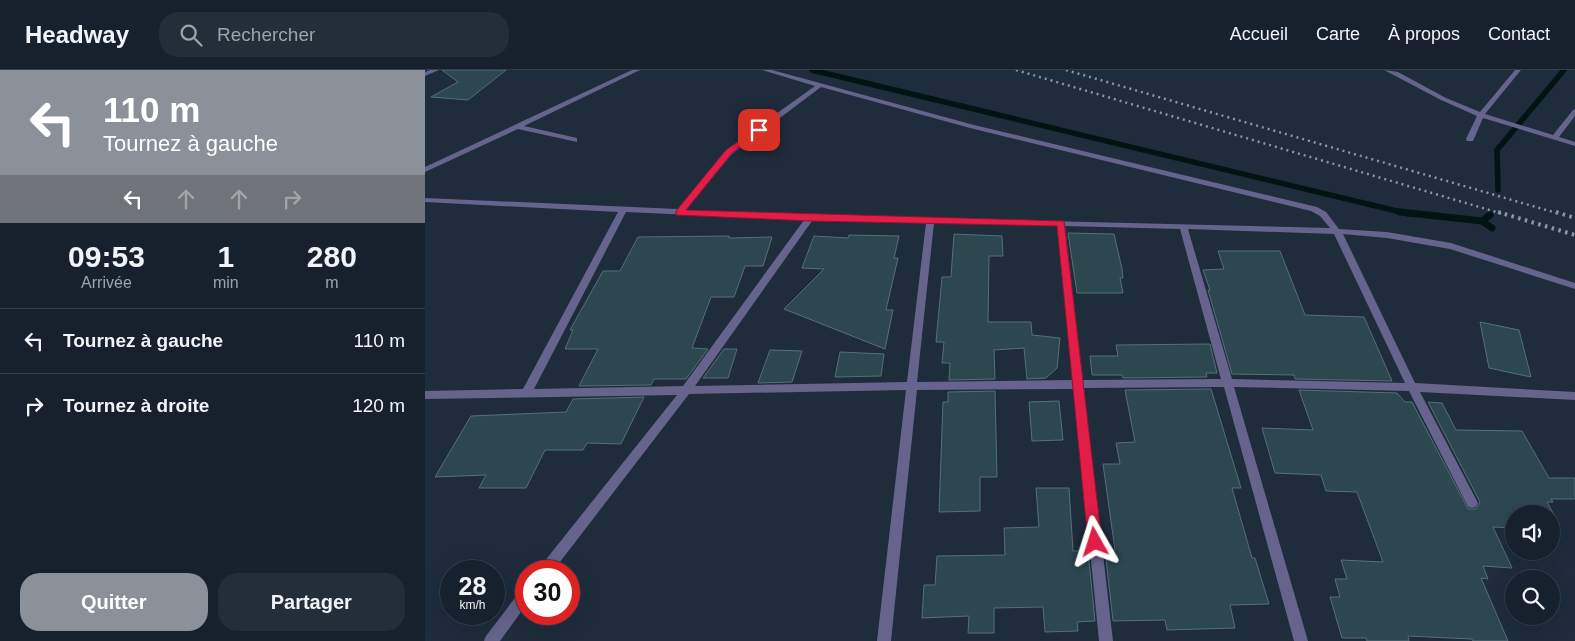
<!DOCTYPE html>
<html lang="fr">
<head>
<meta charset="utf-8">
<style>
  body { margin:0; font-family:Arial,sans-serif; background:#232e39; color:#f1f3f6; height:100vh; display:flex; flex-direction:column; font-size:19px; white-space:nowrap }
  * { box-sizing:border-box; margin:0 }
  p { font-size:16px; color:#9ea3aa }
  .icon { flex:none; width:28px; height:28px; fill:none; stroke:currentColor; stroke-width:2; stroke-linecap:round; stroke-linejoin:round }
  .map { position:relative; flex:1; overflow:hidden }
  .sheet { display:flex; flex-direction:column; background:#16212d; width:425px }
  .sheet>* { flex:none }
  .hud { background:#8c9099; color:#fff; overflow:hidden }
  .controls { position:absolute; left:1080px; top:435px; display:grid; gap:10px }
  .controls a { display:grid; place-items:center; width:55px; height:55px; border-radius:50%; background:#16212d; box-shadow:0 5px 20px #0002,0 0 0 1px #353e49; font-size:25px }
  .speed { position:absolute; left:15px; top:490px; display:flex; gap:10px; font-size:25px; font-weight:700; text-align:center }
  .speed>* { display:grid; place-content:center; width:65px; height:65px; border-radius:50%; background:#16212d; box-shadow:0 5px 20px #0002,0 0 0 1px #353e49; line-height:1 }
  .speed small { font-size:12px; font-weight:400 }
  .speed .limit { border:8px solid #d22; background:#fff; color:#111 }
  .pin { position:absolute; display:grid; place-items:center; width:42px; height:42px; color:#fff; margin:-21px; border-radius:10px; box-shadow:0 2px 8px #0006 }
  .me { position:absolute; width:55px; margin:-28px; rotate:354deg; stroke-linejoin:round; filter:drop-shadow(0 0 4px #0008) }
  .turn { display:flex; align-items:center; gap:18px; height:105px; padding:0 20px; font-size:22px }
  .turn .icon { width:65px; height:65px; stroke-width:2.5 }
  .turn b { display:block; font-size:35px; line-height:42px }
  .lanes { display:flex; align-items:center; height:48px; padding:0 20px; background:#0003; justify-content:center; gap:25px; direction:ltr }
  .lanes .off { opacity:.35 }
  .eta { display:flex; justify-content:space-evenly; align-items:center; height:85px; text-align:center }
  .eta b { font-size:30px; font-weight:600; line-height:35px }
  .action { display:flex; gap:10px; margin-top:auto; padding:10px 20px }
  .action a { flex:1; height:58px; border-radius:20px; background:#8c9099; color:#fff; font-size:20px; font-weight:600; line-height:58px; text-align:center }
  .action a+a { background:#232e39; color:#f1f3f6 }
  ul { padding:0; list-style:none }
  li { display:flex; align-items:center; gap:15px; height:65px; padding:0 20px; border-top:1px solid #353e49 }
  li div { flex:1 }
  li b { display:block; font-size:19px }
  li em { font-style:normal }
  header { display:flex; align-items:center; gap:30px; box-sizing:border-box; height:70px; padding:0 25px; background:#16212d; border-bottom:1px solid #353e49 }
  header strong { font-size:24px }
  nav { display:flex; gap:28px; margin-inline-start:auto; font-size:18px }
  .search { width:350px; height:45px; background:#232e39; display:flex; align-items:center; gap:12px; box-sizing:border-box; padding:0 18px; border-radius:20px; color:#9ea3aa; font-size:19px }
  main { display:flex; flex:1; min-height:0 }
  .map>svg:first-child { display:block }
</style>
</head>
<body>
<header>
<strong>Headway</strong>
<div class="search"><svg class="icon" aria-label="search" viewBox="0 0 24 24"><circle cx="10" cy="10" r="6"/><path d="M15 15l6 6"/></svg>Rechercher</div>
<nav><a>Accueil</a><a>Carte</a><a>À propos</a><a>Contact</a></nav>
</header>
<main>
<section class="sheet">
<div class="hud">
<div class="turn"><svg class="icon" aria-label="left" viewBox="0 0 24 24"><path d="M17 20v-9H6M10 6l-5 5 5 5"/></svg><div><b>110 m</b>Tournez à gauche</div></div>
<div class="lanes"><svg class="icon" aria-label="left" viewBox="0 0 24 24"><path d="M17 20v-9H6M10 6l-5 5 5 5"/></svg><svg class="icon off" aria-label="ahead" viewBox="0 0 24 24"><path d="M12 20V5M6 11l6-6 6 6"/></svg><svg class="icon off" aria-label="ahead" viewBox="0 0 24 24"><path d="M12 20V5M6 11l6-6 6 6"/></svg><svg class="icon off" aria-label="right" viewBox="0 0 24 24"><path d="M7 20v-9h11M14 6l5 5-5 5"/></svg></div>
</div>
<div class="eta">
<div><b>09:53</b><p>Arrivée</p></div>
<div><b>1</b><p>min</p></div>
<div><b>280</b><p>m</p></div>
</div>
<ul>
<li><svg class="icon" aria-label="left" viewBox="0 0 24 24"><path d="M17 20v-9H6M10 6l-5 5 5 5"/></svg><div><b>Tournez à gauche</b></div><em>110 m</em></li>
<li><svg class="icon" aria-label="right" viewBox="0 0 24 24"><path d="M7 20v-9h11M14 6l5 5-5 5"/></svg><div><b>Tournez à droite</b></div><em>120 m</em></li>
</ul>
<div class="action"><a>Quitter</a><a>Partager</a></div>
</section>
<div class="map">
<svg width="1150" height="571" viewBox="0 0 1150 571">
  <rect width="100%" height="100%" fill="#1e2c3c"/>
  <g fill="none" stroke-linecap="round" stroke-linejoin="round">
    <path stroke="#001412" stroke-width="5.5" d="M387,0L984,144
      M1073,120L1072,80L1139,0"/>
    <path stroke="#001412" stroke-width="7" d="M975,142L1057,151L1065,145
      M1057,151L1067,158"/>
  </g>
  <path fill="#2d4750" stroke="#547079" d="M17,0H81L43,30L6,27L33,12Z
    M643,163L689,164L697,199L698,208H695L698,223H652Z
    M529,164L577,166L578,186H564L563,252H606L607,265L635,268L632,298L621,308L602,309L599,278L569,280L570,309L524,310L525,293H517L519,272H511L517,207H526Z
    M424,165L474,166L469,188H473L461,240H468L460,279L359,239L399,199L377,198L389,166L423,168Z
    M304,166V168L347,167L338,196H320L309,227H286L267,278L283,279L261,309H229L226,315L154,316L173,279H140L148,260H145L178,201H195L213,167Z
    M793,181H855L880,245L939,247L967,311L870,309L869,305L807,304L783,220H785L778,200L799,199Z
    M1055,252L1094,260L1106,307L1064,298Z
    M785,274L792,303H781L782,307L698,308L697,305H667L665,286H693L691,275Z
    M299,279H312L303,308H278Z
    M345,280L377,281L367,312L333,313Z
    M415,282L459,284L456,306L410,307Z
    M786,319L816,418H807L827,488H830L844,534L805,535L810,558L742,560L740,550L688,551L680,480H690L678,394H695L691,373L710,372L700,320Z
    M874,320L972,323L980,332H987L1043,439H1051L1055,432L1003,332L1017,333L1031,360L1097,361L1124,408H1150V429H1126L1128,432H1122L1134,454L1126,453V444H1089V458L1068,457L1087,498L1058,496L1063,509L1056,508L1083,571H1048L1047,569L983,566L984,571H942L941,568H917L905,527H915L910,509H922L916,490L958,492L932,422L901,421L896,405L850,403L837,358L888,360Z
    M570,321L572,407H555V441L514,442L518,332H523V322Z
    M219,327L196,374L162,373L158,380H120L101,418H54L61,405L10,407L46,346L141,342L148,329Z
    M634,331L638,370L607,371L604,332Z
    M611,418H644L648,481H663L670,551L652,552L653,561L620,562L618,537L569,538V563H543L544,546L497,548L499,515H510L512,486L580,485L579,458L614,457Z"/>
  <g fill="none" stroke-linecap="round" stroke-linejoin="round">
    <path fill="#66638c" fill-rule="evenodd" d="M5,0H14L0,6V2Z
      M207,0H215L99,56L152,68V72L93,59L0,102V97Z
      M337,0H347L549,55L892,137L901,142L914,159L962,162L1026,173L1150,213V219L1025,179L962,168L918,164L990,313L1150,322V330L995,322L1053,433L1051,437L1047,438L1043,437L984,321L809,317L883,571H869L799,317L659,318L688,571H674L649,319L492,320L466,571H452L481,320L264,324L128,501H114L115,497L252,325L0,329V321L98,319L193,142L0,132V128L253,139L301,80L390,16ZM396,17L545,58L886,141L895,146L905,158L385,145L261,140L307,84ZM201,142L379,150L258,316L109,319ZM387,151L501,153L482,312L270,316ZM509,153L632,156L648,310L492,312ZM640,156L755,159L796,309L658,310ZM763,159L909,164L980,313L807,309Z
      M959,0L973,2L1021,28L1055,42L1090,0H1096L1060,44L1128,65L1148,40L1150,39V46L1134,67L1150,72V76L1058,48L1048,71H1042L1041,69L1052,46L1016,30Z
      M101,518V535L75,571H59L61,566L96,520Z"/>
    <path stroke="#8c97a4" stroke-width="2.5" stroke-dasharray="2 4" stroke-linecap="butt" d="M591,0L1078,144
      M641,0L1135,144"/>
    <path stroke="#8c97a4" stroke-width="4" stroke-dasharray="2.5 4.5" stroke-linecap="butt" d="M1073,142L1150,165
      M1131,142L1150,148"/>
  </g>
  <path fill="#e11d48" stroke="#92132f" d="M334,57L337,58V61L307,83L261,140L639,151L677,472L675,477L670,479L665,477L663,472L632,156L385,151L251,145V141L301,80Z"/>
</svg>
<div class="controls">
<a><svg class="icon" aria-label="sound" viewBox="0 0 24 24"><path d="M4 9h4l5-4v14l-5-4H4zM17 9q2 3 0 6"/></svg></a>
<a><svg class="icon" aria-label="search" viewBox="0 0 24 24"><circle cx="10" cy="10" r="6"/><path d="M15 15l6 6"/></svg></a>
</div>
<div class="speed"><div>28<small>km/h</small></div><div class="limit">30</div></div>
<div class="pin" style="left:334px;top:60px;background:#d93025"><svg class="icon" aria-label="arrive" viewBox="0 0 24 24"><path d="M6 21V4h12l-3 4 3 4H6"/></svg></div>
<svg class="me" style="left:670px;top:472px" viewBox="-20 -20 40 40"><path d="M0-17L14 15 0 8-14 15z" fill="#e11d48" stroke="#fff" stroke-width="4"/></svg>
</div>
</main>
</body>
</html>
